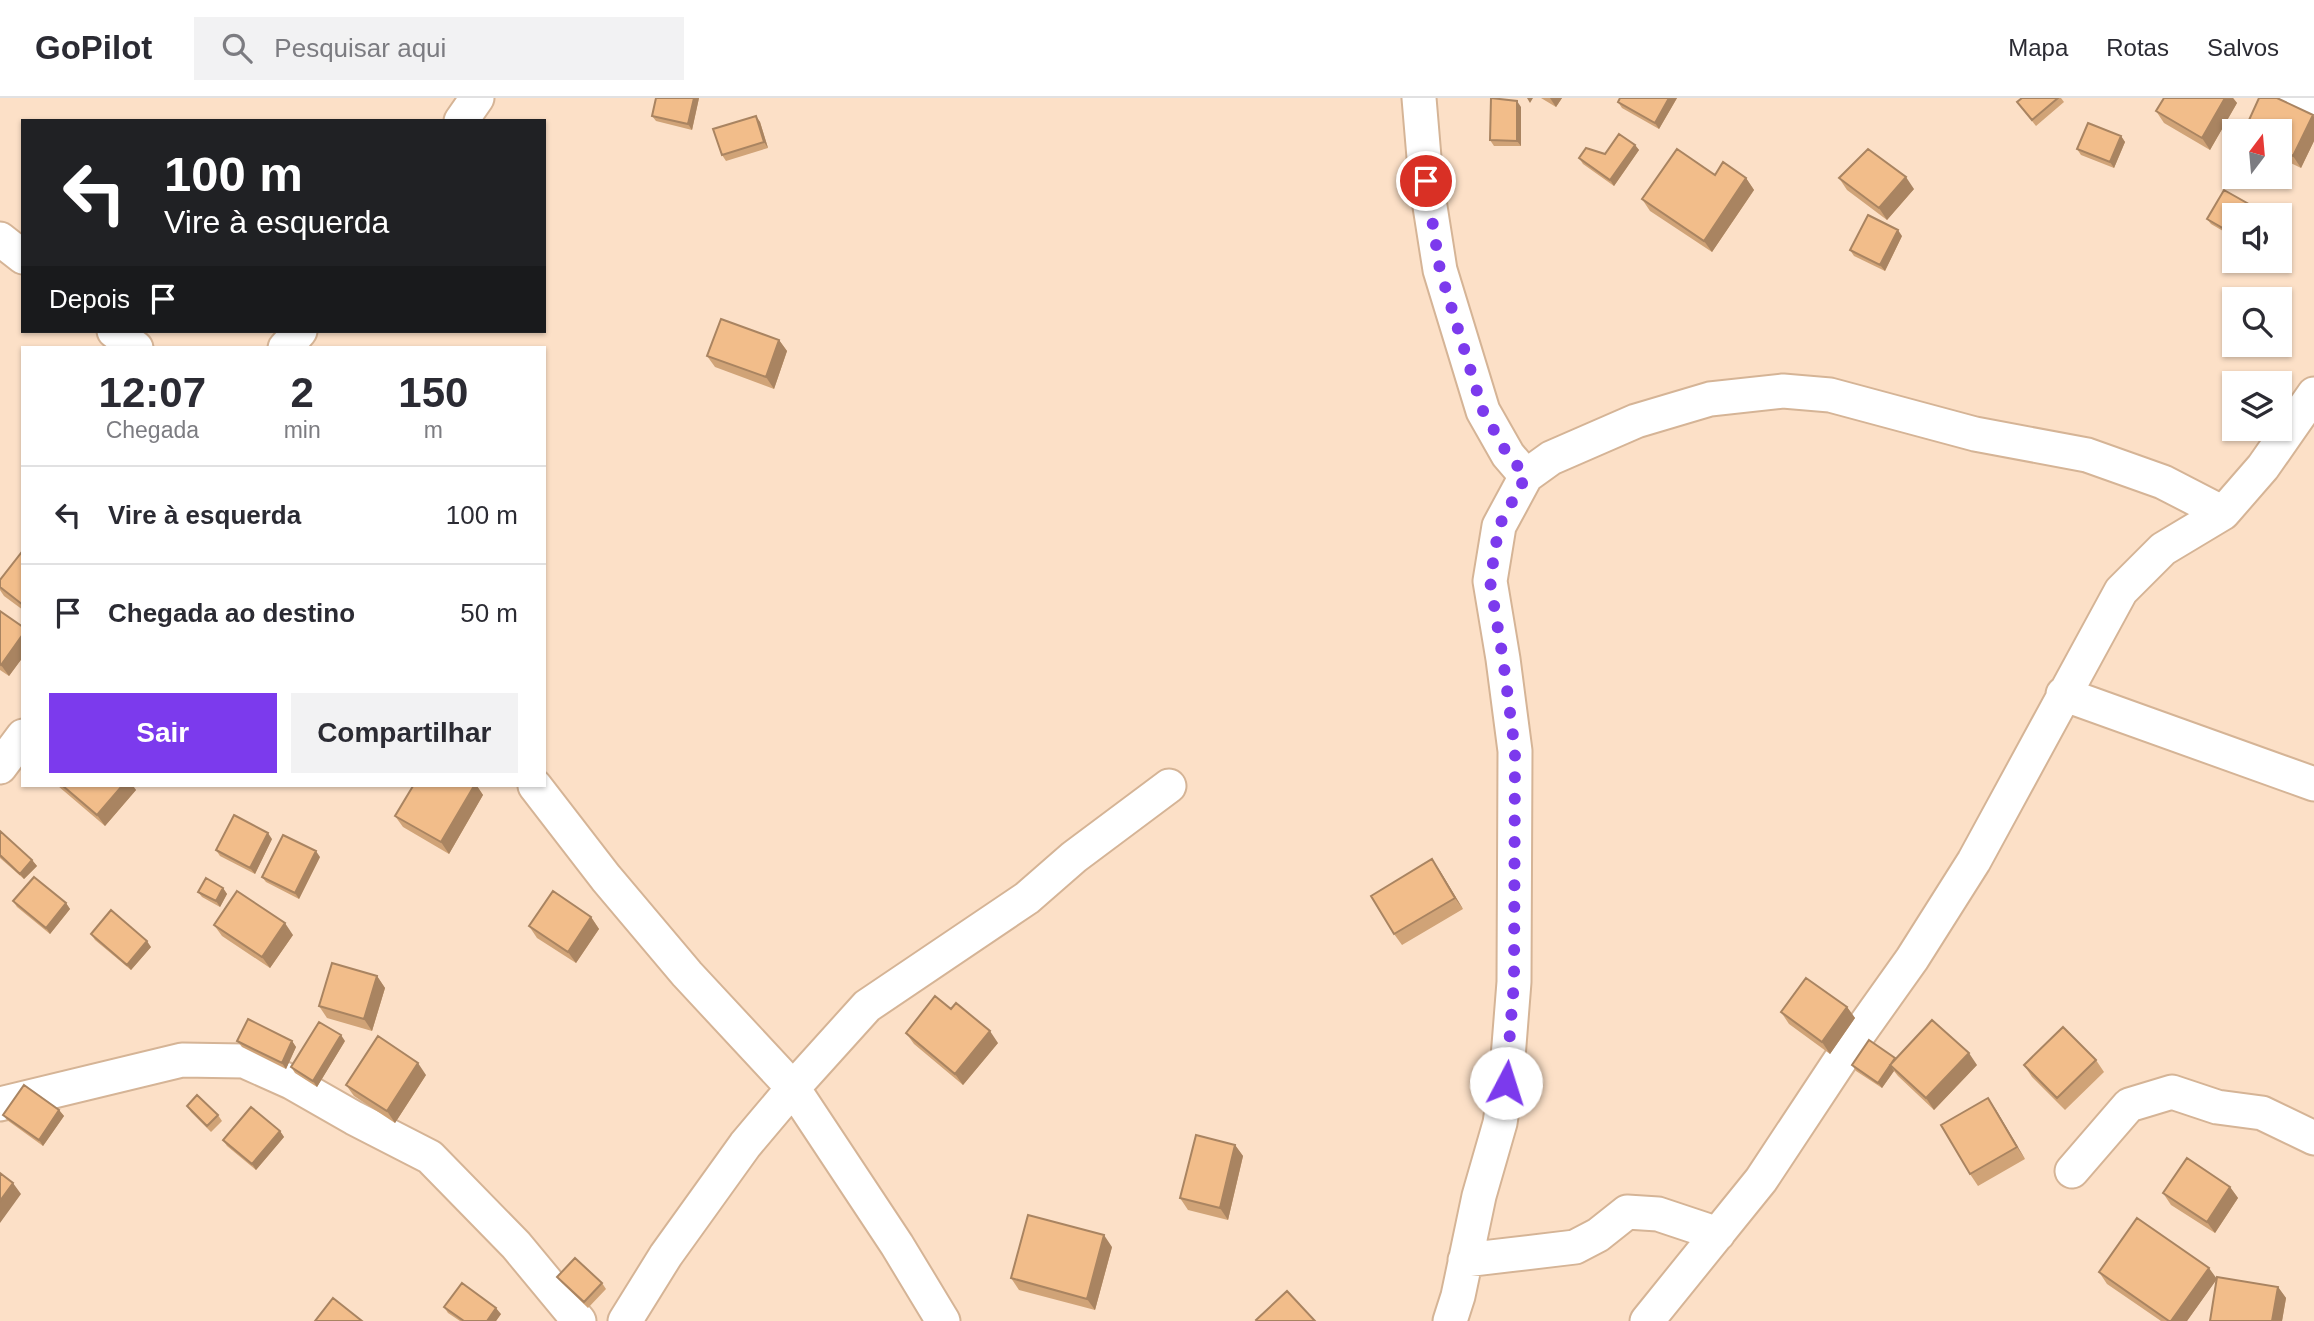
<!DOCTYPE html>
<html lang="pt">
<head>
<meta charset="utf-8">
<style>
  body { margin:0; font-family:Arial,sans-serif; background:#f2f2f3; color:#2b2b33; height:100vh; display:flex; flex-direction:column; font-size:26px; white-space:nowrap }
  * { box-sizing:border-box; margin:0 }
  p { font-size:23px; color:#7c7c81 }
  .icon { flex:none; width:38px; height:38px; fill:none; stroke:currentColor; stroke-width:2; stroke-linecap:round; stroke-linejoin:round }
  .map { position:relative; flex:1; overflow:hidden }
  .side { position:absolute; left:21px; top:248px; width:525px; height:441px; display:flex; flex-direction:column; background:#fff; border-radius:0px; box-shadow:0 2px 5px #0004 }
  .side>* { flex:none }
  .top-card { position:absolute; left:21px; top:21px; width:525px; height:214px; border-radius:0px; box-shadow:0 2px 5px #0004; background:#202124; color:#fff; overflow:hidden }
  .needle { width:46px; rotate:16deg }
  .fabs { position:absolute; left:2222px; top:21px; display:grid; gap:14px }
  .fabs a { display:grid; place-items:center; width:70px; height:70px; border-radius:0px; background:#fff; box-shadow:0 2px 5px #0004; font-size:35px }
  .pin { position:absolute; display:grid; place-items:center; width:60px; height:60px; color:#fff; margin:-30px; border:4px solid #fff; border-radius:50%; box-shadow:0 2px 7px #0007 }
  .me { position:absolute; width:77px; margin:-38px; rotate:5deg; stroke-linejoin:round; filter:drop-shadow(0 0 5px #0008) }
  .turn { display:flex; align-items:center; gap:24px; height:147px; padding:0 28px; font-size:32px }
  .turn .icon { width:91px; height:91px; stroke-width:2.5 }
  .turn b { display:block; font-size:49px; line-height:60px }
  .then { display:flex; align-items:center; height:66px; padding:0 28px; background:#0003; gap:14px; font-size:26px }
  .eta { display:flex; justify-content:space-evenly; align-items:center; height:119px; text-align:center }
  .eta b { font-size:42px; font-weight:700; line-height:49px }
  .action { display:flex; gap:14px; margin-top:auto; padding:14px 28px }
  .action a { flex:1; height:80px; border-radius:0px; background:#7c3aed; color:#fff; font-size:28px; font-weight:700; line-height:80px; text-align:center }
  .action a+a { background:#f2f2f3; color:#2b2b33 }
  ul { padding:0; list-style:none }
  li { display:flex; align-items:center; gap:21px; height:98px; padding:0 28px; border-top:2px solid #e1e1e2 }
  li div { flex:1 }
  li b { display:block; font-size:26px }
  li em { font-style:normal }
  header { display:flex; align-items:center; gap:42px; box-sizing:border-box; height:98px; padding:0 35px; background:#fff; border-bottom:2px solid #e1e1e2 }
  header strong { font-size:33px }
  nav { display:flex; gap:38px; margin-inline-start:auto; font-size:24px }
  .search { width:490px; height:63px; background:#f2f2f3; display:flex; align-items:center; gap:18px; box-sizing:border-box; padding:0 24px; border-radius:0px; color:#7c7c81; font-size:26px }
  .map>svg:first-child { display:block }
</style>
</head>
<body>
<header>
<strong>GoPilot</strong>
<div class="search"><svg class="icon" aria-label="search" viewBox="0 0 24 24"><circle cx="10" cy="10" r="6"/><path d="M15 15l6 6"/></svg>Pesquisar aqui</div>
<nav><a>Mapa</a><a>Rotas</a><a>Salvos</a></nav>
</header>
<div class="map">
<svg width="2314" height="1223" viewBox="0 0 2314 1223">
  <rect width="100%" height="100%" fill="#fce0c7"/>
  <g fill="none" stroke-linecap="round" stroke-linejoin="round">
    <defs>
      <path id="minor" d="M1419,0L1426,83L1440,172L1483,313L1508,357L1526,378
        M2279,0L2314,18
        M461,23L477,0
        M0,141L23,159
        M114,233L136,250
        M285,250L300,233
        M2063,596L2314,686
        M0,669L23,638
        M535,688L606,780L687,876L793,990L897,1147L943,1223
        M0,1006L182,962L244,963L291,984L354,1020L430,1059L516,1147L579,1223
        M2072,1073L2129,1007L2172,994L2217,1009L2262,1015L2314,1040
        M1465,1162L1575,1149L1598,1137L1627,1114L1658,1116L1718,1136
        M625,1223L666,1157L745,1047L793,990L867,908L1027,800L1074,759L1169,688
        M1450,1223L1458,1198L1479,1098L1500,1025L1506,985L1514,884L1515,653L1503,561L1490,483L1499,428L1526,378L1551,360L1636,323L1710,301L1783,293L1830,297L1975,336L2087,357L2163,384L2223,415
        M1647,1223L1761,1082L1843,958L1912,861L1974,763L2121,493L2163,451L2223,415L2263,369L2314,296"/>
    </defs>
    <use href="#minor" stroke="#d5b496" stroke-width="37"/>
    <use href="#minor" stroke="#fff" stroke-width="33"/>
  </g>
  <path fill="#d0a377" d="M656,0H699L692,32L656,23L652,18Z
    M1541,0H1562L1556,9Z
    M1620,0H1677L1659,31L1622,10L1618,4Z
    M2022,0H2061L2064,4L2036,28L2017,4Z
    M2164,0H2233L2237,5L2210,52L2164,25L2156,13Z
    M1521,9V48H1494L1490,42Z
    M2313,17L2314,19V43L2301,70L2280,60V33Z
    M756,18L760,24L768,50L726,63L722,57Z
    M2121,38L2125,44L2114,70L2081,57L2077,51Z
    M1635,47L1639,52L1614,88L1583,66L1579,60L1605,56Z
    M1715,77L1746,80L1754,92L1712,154L1650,113L1642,101Z
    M2242,79H2266L2262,88Z
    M1839,80L1914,91L1887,122L1847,92Z
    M2235,117V140L2211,126L2207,121Z
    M1902,138L1885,173L1854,158L1850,152Z
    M779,242L787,253L774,291L715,269L707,258Z
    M23,457V512L4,498L0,492V482Z
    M0,513L23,529V559L9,578L0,572Z
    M58,688H133L136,692L105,728Z
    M413,688H477L483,697L449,756L403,729L395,718Z
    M0,733L32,762L37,768L24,781L0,760Z
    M272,741L255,776L220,758L216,752Z
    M320,759L299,801L266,784L262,779Z
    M1440,773L1463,811L1402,847L1394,836Z
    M223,790L227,796L220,809L202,799L198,794Z
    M13,803L66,805L70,811L50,836L17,809Z
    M591,819L599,831L576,865L537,840L529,828Z
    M214,827L293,837L270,870L222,838Z
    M91,836L151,849L131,872L95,842Z
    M377,878L385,890L372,933L327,920L319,908Z
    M1847,909L1855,920L1830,956L1789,926L1781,914Z
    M906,935L998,945L963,987L914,946Z
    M237,943H292L296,949L286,971L242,949Z
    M345,943L317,989L295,975L291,969Z
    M1896,961L1977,967L1934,1012L1898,978L1894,973L1882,990L1856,973L1852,967Z
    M2096,962L2104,974L2065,1012L2032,979L2024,967Z
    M426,977L395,1025L354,998L346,987Z
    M187,1008L218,1017L222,1023L211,1034L191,1014Z
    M59,1012L64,1018L43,1048L7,1022L3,1017Z
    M1996,1012L2025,1061L1978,1088L1970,1076Z
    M280,1033L284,1039L256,1072L227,1048L223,1042Z
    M1235,1047L1243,1058L1228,1122L1188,1112L1180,1100Z
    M2230,1089L2238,1100L2215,1135L2171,1107L2163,1095Z
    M1112,1149L1095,1212L1019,1192L1011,1180Z
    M2099,1174L2216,1181L2278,1189L2286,1200L2282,1223H2210L2216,1182L2187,1223H2161L2107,1186Z
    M557,1179L602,1185L606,1191L588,1210L562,1185Z
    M444,1209L501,1216L496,1223H460L448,1215Z"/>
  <path fill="#a98461" d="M694,0H699L692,32L688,26Z
    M1527,0H1533L1530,5Z
    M1550,0H1562L1556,9Z
    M1669,0H1677L1659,31L1655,25Z
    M2225,0H2233L2237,5L2210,52L2202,40Z
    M1517,3L1521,9V48L1517,43Z
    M2313,17L2314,19V43L2301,70L2293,58Z
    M756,18L760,24L768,50L764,44Z
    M2121,38L2125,44L2114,70L2110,64Z
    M1635,47L1639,52L1614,88L1610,82Z
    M1906,79L1914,91L1887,122L1879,110Z
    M2255,79H2266L2262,88Z
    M1746,80L1754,92L1712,154L1704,143Z
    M1898,132L1902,138L1885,173L1880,167Z
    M779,242L787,253L774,291L766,279Z
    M23,536V559L9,578L1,567Z
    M122,688H133L136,692L105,728L97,717Z
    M474,688H477L483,697L449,756L441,744Z
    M268,735L272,741L255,776L250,770Z
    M316,753L320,759L299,801L295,795Z
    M1432,761L1440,773L1463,811L1455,800Z
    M32,762L37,768L24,781L20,776Z
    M223,790L227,796L220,809L216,803Z
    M66,805L70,811L50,836L46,830Z
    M591,819L599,831L576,865L568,854Z
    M285,825L293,837L270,870L262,859Z
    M147,843L151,849L131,872L127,867Z
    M377,878L385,890L372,933L364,921Z
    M1847,909L1855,920L1830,956L1822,944Z
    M990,933L998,945L963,987L955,976Z
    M341,937L345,943L317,989L313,983Z
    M292,943L296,949L286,971L282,965Z
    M1969,955L1977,967L1934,1012L1926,1000Z
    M418,965L426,977L395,1025L387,1013Z
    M1890,967L1894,973L1882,990L1878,985Z
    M1988,1000L1996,1012L2025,1061L2017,1049Z
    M59,1012L64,1018L43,1048L39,1042Z
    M280,1033L284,1039L256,1072L252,1066Z
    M1235,1047L1243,1058L1228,1122L1220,1110Z
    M13,1085L21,1096L0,1125V1103Z
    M2230,1089L2238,1100L2215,1135L2207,1124Z
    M1104,1137L1112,1149L1095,1212L1087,1201Z
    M2209,1170L2217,1181L2187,1223H2171Z
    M2278,1189L2286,1200L2282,1223H2272Z
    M496,1210L501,1216L496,1223H487Z"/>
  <path fill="#f2bd8a" stroke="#a98461" stroke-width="2" d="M656,0H694L688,26L652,18Z
    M1491,0L1517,3V43L1490,42Z
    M1620,0H1669L1655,25L1618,4Z
    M2022,0H2058L2032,22L2017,4Z
    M2164,0H2225L2202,40L2156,13Z
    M2259,0H2277L2313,17L2293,58L2280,52V33H2244Z
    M756,18L764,44L722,57L713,31Z
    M2088,25L2121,38L2110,64L2077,51Z
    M1619,36L1635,47L1610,82L1579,60L1586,50L1605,56Z
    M1677,51L1715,77L1723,64L1746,80L1704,143L1642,101Z
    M1868,51L1906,79L1879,110L1839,80Z
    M2235,52V68L2229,65Z
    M2224,92L2261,113L2259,117H2235V137L2207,121Z
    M1868,117L1898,132L1880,167L1850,152Z
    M721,221L779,242L766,279L707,258Z
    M21,455L23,457V507L0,489V482Z
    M0,513L23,529V536L1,567L0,566Z
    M63,688H122L97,717Z
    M413,688H474L441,744L395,718Z
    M234,717L268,735L250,770L216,752Z
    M0,733L32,762L20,776L0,757Z
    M283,737L316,753L295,795L262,779Z
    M1432,761L1455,800L1394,836L1371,798Z
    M34,779L66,805L46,830L13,803Z
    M206,780L223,790L216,803L198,794Z
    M237,793L285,825L262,859L214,827Z
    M553,793L591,819L568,854L529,828Z
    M111,812L147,843L127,867L91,836Z
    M332,865L377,878L364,921L319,908Z
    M1806,880L1847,909L1822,944L1781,914Z
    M935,898L951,911L956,905L990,933L955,976L906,935Z
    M248,921L292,943L282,965L237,943Z
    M1932,922L1969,955L1926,1000L1890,967Z
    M319,924L341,937L313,983L291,969Z
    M2063,929L2096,962L2057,1000L2024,967Z
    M378,938L418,965L387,1013L346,987Z
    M1869,942L1895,960L1878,985L1852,967Z
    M24,987L59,1012L39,1042L3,1017Z
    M197,997L218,1017L207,1028L187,1008Z
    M1988,1000L2017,1049L1970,1076L1941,1027Z
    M251,1009L280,1033L252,1066L223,1042Z
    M1196,1037L1235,1047L1220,1110L1180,1100Z
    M2187,1060L2230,1089L2207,1124L2163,1095Z
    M0,1075L13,1085L0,1103Z
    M1028,1117L1104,1137L1087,1201L1011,1180Z
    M2137,1120L2209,1170L2171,1223H2169L2099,1174Z
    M575,1160L602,1185L584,1204L557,1179Z
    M2217,1179L2278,1189L2272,1223H2210Z
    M462,1185L496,1210L487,1223H464L444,1209Z
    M1287,1193L1315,1223H1257L1256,1222Z
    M333,1200L362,1223H315Z"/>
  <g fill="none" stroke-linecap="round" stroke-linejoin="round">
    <path stroke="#7c3aed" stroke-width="12" stroke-dasharray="0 21.6" d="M1426,83L1440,172L1483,313L1508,357L1526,378L1499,428L1490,483L1503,561L1515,653L1514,884L1506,985"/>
  </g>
</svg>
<div class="fabs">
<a><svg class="needle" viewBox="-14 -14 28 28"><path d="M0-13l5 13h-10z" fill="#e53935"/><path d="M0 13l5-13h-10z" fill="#7c7c81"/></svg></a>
<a><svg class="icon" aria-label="sound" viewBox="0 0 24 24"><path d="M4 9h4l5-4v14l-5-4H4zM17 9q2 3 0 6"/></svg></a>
<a><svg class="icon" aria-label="search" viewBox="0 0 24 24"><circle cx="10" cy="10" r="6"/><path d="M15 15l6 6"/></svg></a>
<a><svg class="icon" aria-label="layers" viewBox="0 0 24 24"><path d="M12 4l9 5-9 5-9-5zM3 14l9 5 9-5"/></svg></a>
</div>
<div class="pin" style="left:1426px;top:83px;background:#d93025"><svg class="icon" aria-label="arrive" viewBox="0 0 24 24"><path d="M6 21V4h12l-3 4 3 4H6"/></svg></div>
<svg class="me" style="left:1506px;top:985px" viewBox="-20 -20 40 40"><circle r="19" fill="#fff"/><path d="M0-13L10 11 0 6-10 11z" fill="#7c3aed"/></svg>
<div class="top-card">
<div class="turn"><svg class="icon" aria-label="left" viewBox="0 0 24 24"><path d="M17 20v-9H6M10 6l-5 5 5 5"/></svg><div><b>100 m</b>Vire à esquerda</div></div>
<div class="then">Depois<svg class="icon" aria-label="arrive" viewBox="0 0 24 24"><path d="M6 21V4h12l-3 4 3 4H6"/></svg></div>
</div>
<section class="side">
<div class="eta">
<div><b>12:07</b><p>Chegada</p></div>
<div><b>2</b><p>min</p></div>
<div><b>150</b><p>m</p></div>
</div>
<ul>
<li><svg class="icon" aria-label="left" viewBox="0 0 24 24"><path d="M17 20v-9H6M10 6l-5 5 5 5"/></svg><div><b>Vire à esquerda</b></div><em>100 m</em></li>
<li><svg class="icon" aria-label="arrive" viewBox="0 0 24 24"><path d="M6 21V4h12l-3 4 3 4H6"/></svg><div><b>Chegada ao destino</b></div><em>50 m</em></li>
</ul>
<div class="action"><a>Sair</a><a>Compartilhar</a></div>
</section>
</div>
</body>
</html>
